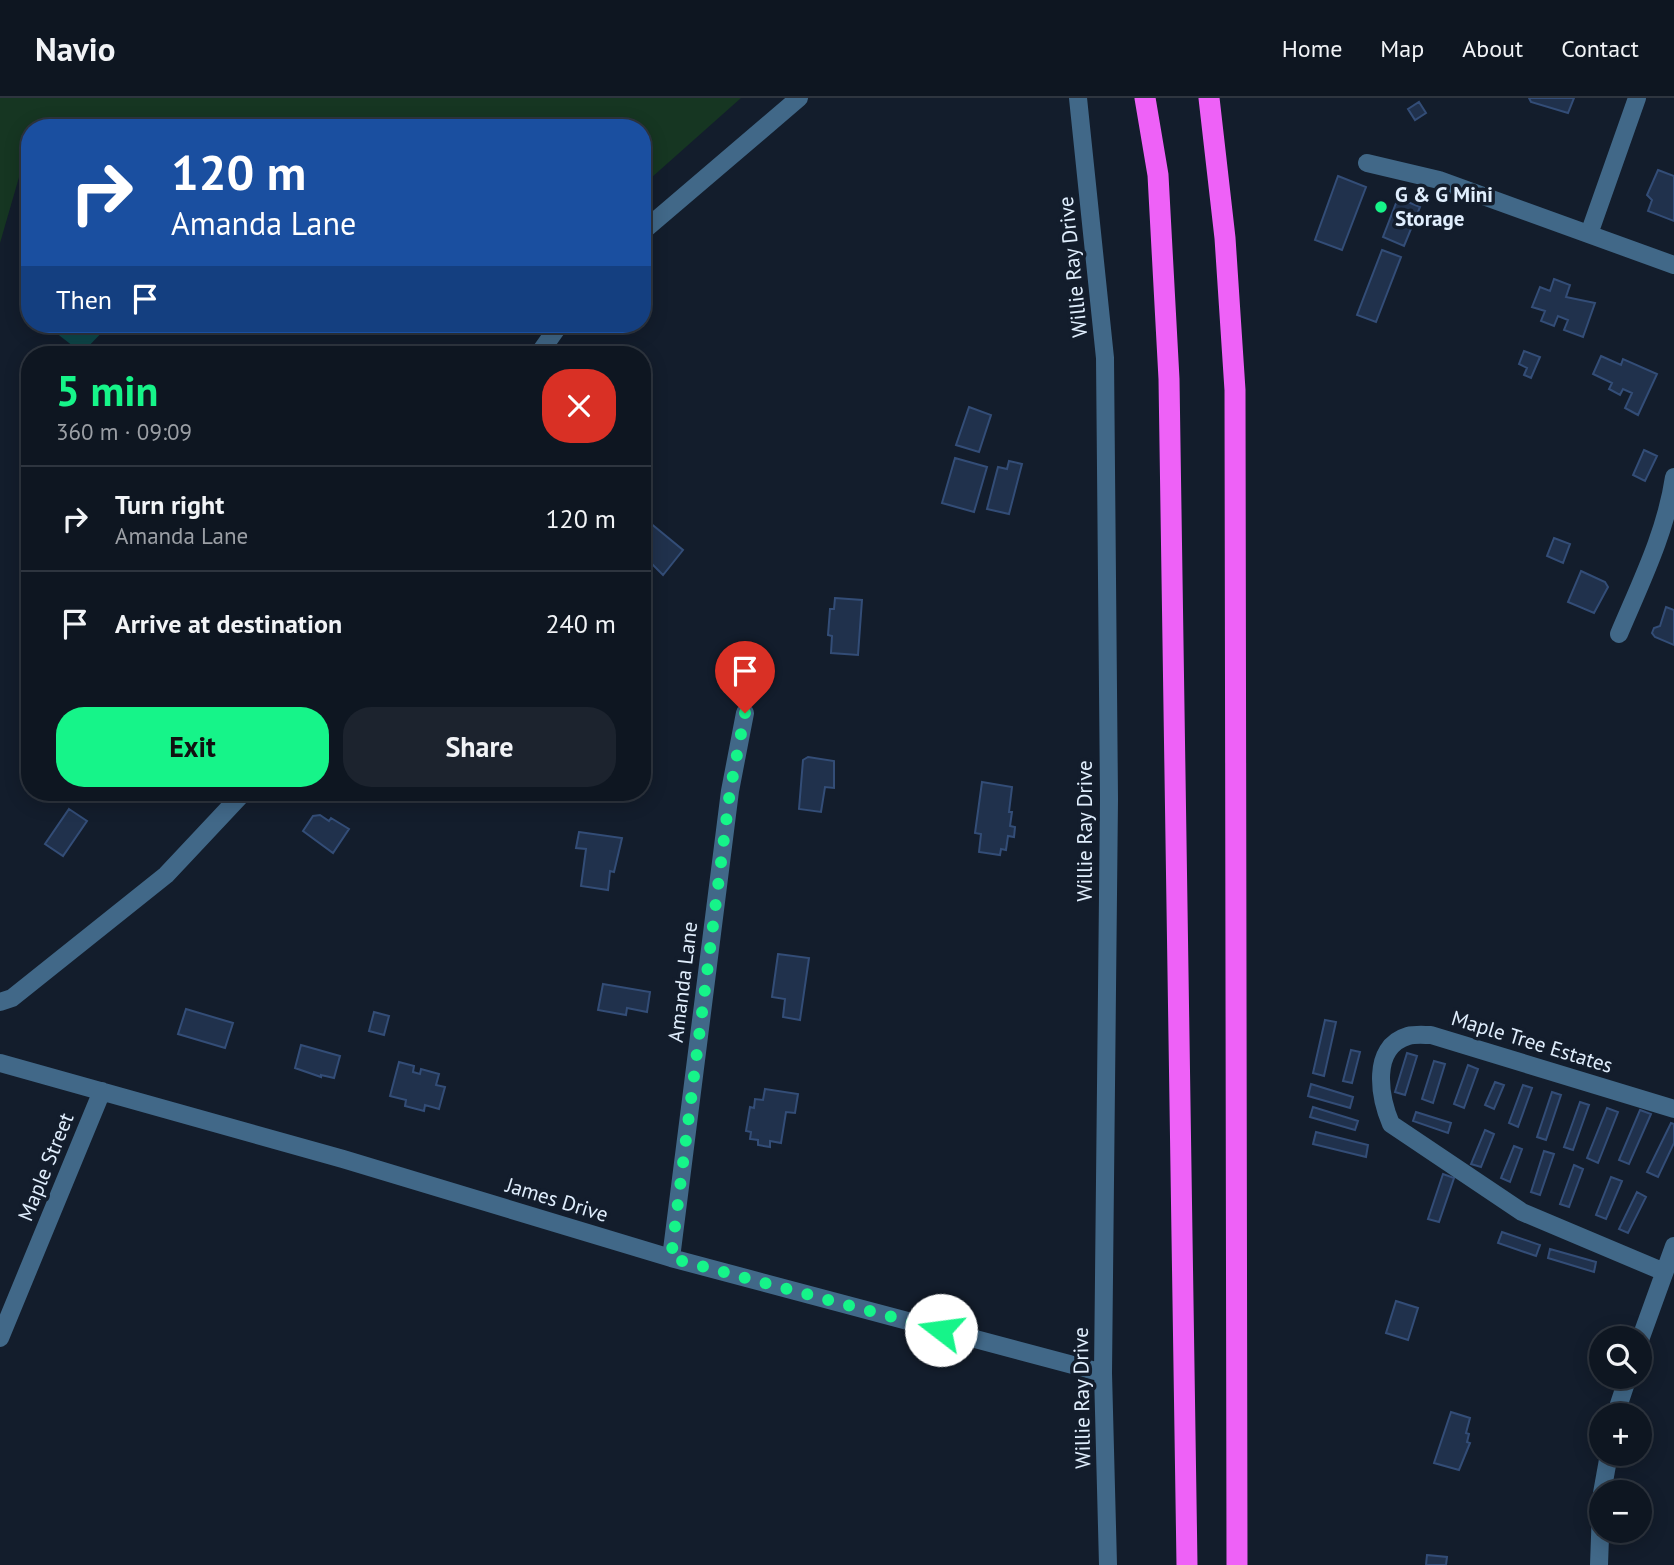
<!DOCTYPE html>
<html lang="en">
<head>
<meta charset="utf-8">
<style>
  body { margin:0; font-family:"PT Sans",sans-serif; background:#1c232e; color:#f1f3f6; height:100vh; display:flex; flex-direction:column; font-size:26px; white-space:nowrap }
  * { box-sizing:border-box; margin:0 }
  p { font-size:23px; color:#9b9fa5 }
  .icon { flex:none; width:38px; height:38px; fill:none; stroke:currentColor; stroke-width:2; stroke-linecap:round; stroke-linejoin:round }
  .map { position:relative; flex:1; overflow:hidden }
  .details { position:absolute; left:21px; top:248px; width:630px; height:455px; display:flex; flex-direction:column; background:#0e1621; border-radius:28px; box-shadow:0 4px 18px #0003,0 0 0 2px #2e353f }
  .details>* { flex:none }
  .guide { position:absolute; left:21px; top:21px; width:630px; height:214px; border-radius:28px; box-shadow:0 4px 18px #0003,0 0 0 2px #2e353f; background:#1a4fa0; color:#fff; overflow:hidden }
  .fabs { position:absolute; left:1589px; top:1228px; display:grid; gap:14px }
  .fabs a { display:grid; place-items:center; width:63px; height:63px; border-radius:50%; background:#0e1621; box-shadow:0 4px 18px #0003,0 0 0 2px #2e353f; font-size:35px }
  .pin { position:absolute; display:grid; place-items:center; width:60px; height:60px; color:#fff; margin:-72px -30px; border-radius:50% 50% 50% 0; rotate:-45deg; box-shadow:0 0 7px #0007 }
  .pin .icon { rotate:45deg }
  .me { position:absolute; width:77px; margin:-38px; rotate:285deg; stroke-linejoin:round; filter:drop-shadow(0 0 5px #0008) }
  .turn { display:flex; align-items:center; gap:24px; height:147px; padding:0 35px; font-size:32px }
  .turn .icon { width:91px; height:91px; stroke-width:2.5 }
  .turn b { display:block; font-size:49px; line-height:60px }
  .then { display:flex; align-items:center; height:66px; padding:0 35px; background:#0003; gap:14px; font-size:26px }
  .round { display:grid; place-items:center; flex:none; width:74px; height:74px; border-radius:28px; background:#1c232e }
  .summary { display:flex; align-items:center; justify-content:space-between; height:119px; padding:0 35px }
  h1 { font-size:42px; font-weight:600; line-height:52px; color:#16f489 }
  .primary-button { display:flex; gap:14px; margin-top:auto; padding:14px 35px }
  .primary-button a { flex:1; height:80px; border-radius:28px; background:#16f489; color:#111; font-size:28px; font-weight:600; line-height:80px; text-align:center }
  .primary-button a+a { background:#1c232e; color:#f1f3f6 }
  ul { padding:0; list-style:none }
  li { display:flex; align-items:center; gap:21px; height:105px; padding:0 35px; border-top:2px solid #2e353f }
  li div { flex:1 }
  li b { display:block; font-size:26px }
  li em { font-style:normal }
  header { display:flex; align-items:center; gap:42px; box-sizing:border-box; height:98px; padding:0 35px; background:#0e1621; border-bottom:2px solid #2e353f }
  header strong { font-size:33px }
  nav { display:flex; gap:38px; margin-inline-start:auto; font-size:24px }
  .map>svg:first-child { display:block }
</style>
</head>
<body>
<header>
<strong>Navio</strong>
<nav><a>Home</a><a>Map</a><a>About</a><a>Contact</a></nav>
</header>
<div class="map">
<svg width="1674" height="1467" viewBox="0 0 1674 1467">
  <rect width="100%" height="100%" fill="#131d2c"/>
  <path fill="#163622" d="M0,0H741L642,88V30H30V62H24L0,145Z"/>
  <path fill="#0e474a" d="M49,226H110L82,255L51,231Z"/>
  <path fill="#20314c" stroke="#334d77" stroke-width="2" d="M1529,0H1574L1568,15L1531,4Z
    M1419,4L1426,15L1415,22L1408,11Z
    M1658,72L1674,78V123L1648,113L1652,102L1647,97Z
    M1338,78L1366,89L1342,152L1315,142Z
    M1398,100L1420,109L1404,148L1383,139Z
    M1382,152L1401,159L1376,224L1357,217Z
    M1554,181L1570,187L1566,199L1595,205L1583,239L1564,232L1568,222L1558,218L1554,228L1541,223L1545,213L1532,209L1540,189L1550,193Z
    M1524,253L1540,259L1531,280L1524,277L1527,270L1519,266Z
    M1601,258L1621,267L1623,261L1657,276L1638,317L1625,310L1632,295L1623,291L1620,297L1609,291L1612,285L1593,276Z
    M969,309L991,317L979,354L956,347Z
    M1644,352L1657,358L1645,383L1633,377Z
    M955,360L987,369L974,414L942,405Z
    M1009,363L1022,366L1009,416L987,411L998,369L1007,371Z
    M649,424L683,452L663,477L643,457L649,450L642,445V433Z
    M1554,440L1570,446L1563,465L1547,458Z
    M1581,473L1605,484L1608,489L1594,515L1568,504Z
    M835,500L862,502L858,557L831,555L832,538L828,537L830,511H834Z
    M1666,509L1674,512V547L1655,539L1652,535L1654,530L1660,528Z
    M808,659L834,663V690L825,689L821,714L799,711L803,662Z
    M982,684L1012,689L1009,714H1012L1010,728L1015,729L1014,739L1008,738L1006,752L1001,751L1000,757L979,754L981,736L975,735Z
    M69,711L87,723L63,758L45,746Z
    M320,717L329,723L331,720L349,731L333,755L303,733L313,718Z
    M579,734L622,740L614,774L610,773L608,792L581,788L586,751L576,750Z
    M778,856L809,860L800,922L783,919L785,901L772,899Z
    M603,886L650,894L647,914L627,910L626,917L598,912Z
    M186,911L233,925L225,950L178,936Z
    M374,914L389,918L384,937L369,933Z
    M1325,922L1336,924L1324,978L1313,975Z
    M301,947L340,958L334,980L321,977V979L295,970Z
    M1351,952L1360,954L1352,985L1343,983Z
    M1407,955L1417,958L1405,997L1395,994Z
    M1434,963L1445,966L1433,1005L1422,1001Z
    M399,964L414,968L413,974L420,976L421,971L439,976L436,987L445,989L439,1011L425,1007L424,1013L405,1008L406,1002L390,998Z
    M1468,967L1478,971L1464,1010L1454,1006Z
    M1495,984L1504,987L1494,1011L1485,1007Z
    M1311,986L1353,999L1350,1010L1308,998Z
    M1523,987L1532,990L1518,1029L1509,1025Z
    M765,991L798,996L795,1015L786,1014L781,1045L770,1043V1049L758,1047V1042L750,1041L751,1034L746,1033L750,1009L754,1010L755,1001L763,1002Z
    M1552,994L1561,997L1546,1042L1537,1039Z
    M1580,1004L1589,1007L1573,1052L1564,1049Z
    M1313,1009L1358,1023L1355,1032L1310,1019Z
    M1607,1010L1618,1014L1598,1065L1587,1060Z
    M1640,1012L1651,1016L1629,1066L1619,1062Z
    M1416,1014L1451,1025L1448,1035L1413,1023Z
    M1671,1025L1674,1026V1045L1658,1079L1647,1074Z
    M1485,1032L1494,1036L1481,1069L1471,1066Z
    M1316,1034L1368,1047L1366,1059L1313,1046Z
    M1514,1048L1522,1051L1510,1084L1501,1080Z
    M1544,1053L1554,1056L1540,1097L1531,1094Z
    M1574,1067L1583,1071L1569,1109L1560,1106Z
    M1443,1076L1454,1080L1439,1124L1428,1121Z
    M1611,1079L1622,1083L1606,1121L1596,1117Z
    M1637,1094L1646,1099L1628,1135L1619,1131Z
    M1502,1134L1540,1147L1536,1158L1498,1145Z
    M1550,1151L1596,1164L1594,1174L1548,1160Z
    M1396,1203L1418,1210L1408,1242L1386,1235Z
    M1451,1314L1470,1320L1466,1335L1469,1336L1467,1344L1470,1345L1459,1372L1434,1365Z
    M1427,1457L1447,1459L1446,1467H1426Z"/>
  <g fill="none" stroke-linecap="round" stroke-linejoin="round">
    <path stroke="#416888" stroke-width="18" d="M1078,0L1105,260L1109,701L1103,1275L1108,1467
      M1367,65L1439,82L1674,167
      M642,134L799,0
      M1589,136L1637,0
      M538,257L560,226
      M1619,536C1641,484 1666,434 1674,379
      M0,904L12,900L166,777L243,695
      M0,965L343,1061L671,1160L1103,1275
      M671,1160L730,693L745,615
      M1662,1173L1522,1114L1391,1026C1380,1000 1370,949 1408,938C1415,936 1424,937 1431,937L1674,1011
      M0,1240L102,993
      M1640,1242L1674,1148
      M1615,1318L1628,1279
      M1602,1395L1609,1356
      M1599,1467L1601,1411"/>
    <path stroke="#ee61f7" stroke-width="21" d="M1145,0L1158,77L1169,281L1187,1467
      M1209,0L1225,140L1235,292L1237,1467"/>
  </g>
  <g fill="none" stroke-linecap="round" stroke-linejoin="round">
    <path stroke="#16f489" stroke-width="12" stroke-dasharray="0 21.6" d="M745,615L730,693L671,1160L941,1232"/>
  </g>
  <circle fill="#16f489" stroke="#131d2c" stroke-width="2.5" cx="1381" cy="109" r="7"/>
  <g text-anchor="middle" stroke-width="7" stroke-linejoin="round" paint-order="stroke">
    <g font-size="21" font-weight="bold" fill="#e0eefd" stroke="#131d2c" text-anchor="start">
      <text x="1395" y="104">G &amp; G Mini<tspan x="1395" dy="24">Storage</tspan></text>
    </g>
    <g font-size="21" fill="#e0eefd" stroke="#131d2c">
      <text transform="translate(1073 169) rotate(-96)" y="7">Willie Ray Drive</text>
      <text transform="translate(1085 733) rotate(-90)" y="7">Willie Ray Drive</text>
      <text transform="translate(683 884) rotate(-83)" y="7">Amanda Lane</text>
      <text transform="translate(1532 944) rotate(17)" y="7">Maple Tree Estates</text>
      <text transform="translate(46 1069) rotate(-68)" y="7">Maple Street</text>
      <text transform="translate(557 1102) rotate(17)" y="7">James Drive</text>
      <text transform="translate(1082 1300) rotate(-91)" y="7">Willie Ray Drive</text>
    </g>
  </g>
</svg>
<div class="fabs">
<a><svg class="icon" aria-label="search" viewBox="0 0 24 24"><circle cx="10" cy="10" r="6"/><path d="M15 15l6 6"/></svg></a>
<a>+</a>
<a>−</a>
</div>
<div class="pin" style="left:745px;top:615px;background:#d93025"><svg class="icon" aria-label="arrive" viewBox="0 0 24 24"><path d="M6 21V4h12l-3 4 3 4H6"/></svg></div>
<svg class="me" style="left:941px;top:1232px" viewBox="-20 -20 40 40"><circle r="19" fill="#fff"/><path d="M0-13L10 11 0 6-10 11z" fill="#16f489"/></svg>
<div class="guide">
<div class="turn"><svg class="icon" aria-label="right" viewBox="0 0 24 24"><path d="M7 20v-9h11M14 6l5 5-5 5"/></svg><div><b>120 m</b>Amanda Lane</div></div>
<div class="then">Then<svg class="icon" aria-label="arrive" viewBox="0 0 24 24"><path d="M6 21V4h12l-3 4 3 4H6"/></svg></div>
</div>
<section class="details">
<div class="summary"><div><h1>5 min</h1><p>360 m · 09:09</p></div><a class="round" style="background:#d93025;color:#fff"><svg class="icon" aria-label="close" viewBox="0 0 24 24"><path d="M6 6l12 12M18 6L6 18"/></svg></a></div>
<ul>
<li><svg class="icon" aria-label="right" viewBox="0 0 24 24"><path d="M7 20v-9h11M14 6l5 5-5 5"/></svg><div><b>Turn right</b><p>Amanda Lane</p></div><em>120 m</em></li>
<li><svg class="icon" aria-label="arrive" viewBox="0 0 24 24"><path d="M6 21V4h12l-3 4 3 4H6"/></svg><div><b>Arrive at destination</b></div><em>240 m</em></li>
</ul>
<div class="primary-button"><a>Exit</a><a>Share</a></div>
</section>
</div>
</body>
</html>
